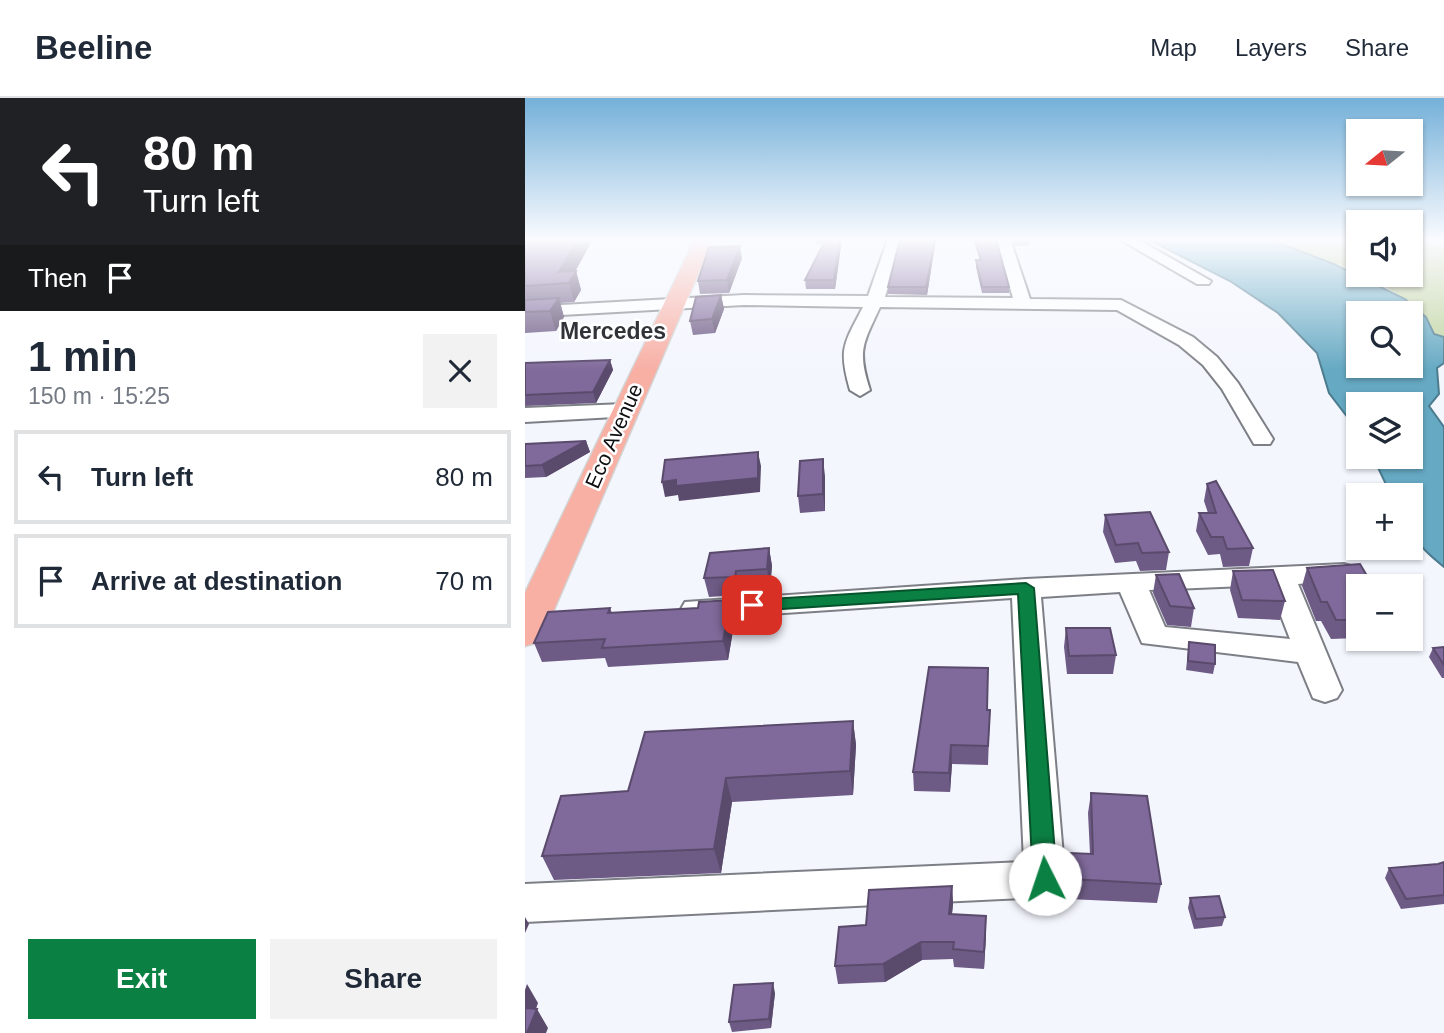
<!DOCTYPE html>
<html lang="en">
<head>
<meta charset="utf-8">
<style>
  body { margin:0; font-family:Helvetica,sans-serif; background:#f2f2f3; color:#1f2937; height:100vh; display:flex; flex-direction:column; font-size:26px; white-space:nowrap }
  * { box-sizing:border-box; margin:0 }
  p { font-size:23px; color:#747a83 }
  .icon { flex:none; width:38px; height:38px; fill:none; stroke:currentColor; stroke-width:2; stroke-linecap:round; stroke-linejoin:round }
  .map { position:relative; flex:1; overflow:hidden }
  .details { display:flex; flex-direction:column; background:#fff; width:525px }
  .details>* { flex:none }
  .top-card { background:#202124; color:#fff; overflow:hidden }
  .needle { width:46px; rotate:252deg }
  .controls { position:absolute; left:821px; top:21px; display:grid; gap:14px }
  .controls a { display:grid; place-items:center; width:77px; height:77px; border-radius:0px; background:#fff; box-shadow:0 2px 5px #0004; font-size:35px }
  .pin { position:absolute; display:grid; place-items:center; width:60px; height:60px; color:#fff; margin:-30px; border-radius:14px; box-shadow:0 4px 10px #0006 }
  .me { position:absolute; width:77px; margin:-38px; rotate:356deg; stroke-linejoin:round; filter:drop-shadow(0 0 5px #0008) }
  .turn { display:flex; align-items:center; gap:24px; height:147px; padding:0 28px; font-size:32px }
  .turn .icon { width:91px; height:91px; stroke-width:2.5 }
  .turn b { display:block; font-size:49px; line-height:60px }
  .then { display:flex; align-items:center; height:66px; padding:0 28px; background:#0003; gap:14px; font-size:26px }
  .round { display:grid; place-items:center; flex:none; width:74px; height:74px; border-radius:0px; background:#f2f2f3 }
  .summary { display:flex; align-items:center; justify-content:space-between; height:119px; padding:0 28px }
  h1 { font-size:42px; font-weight:700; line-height:52px }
  .button { display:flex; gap:14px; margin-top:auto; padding:14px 28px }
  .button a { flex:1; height:80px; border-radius:0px; background:#0b8043; color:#fff; font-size:28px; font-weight:700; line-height:80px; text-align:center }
  .button a+a { background:#f2f2f3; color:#1f2937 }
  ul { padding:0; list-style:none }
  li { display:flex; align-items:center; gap:21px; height:94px; margin:0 14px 10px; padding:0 14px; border:4px solid #e0e1e3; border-radius:0px }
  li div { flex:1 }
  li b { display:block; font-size:26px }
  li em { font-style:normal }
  header { display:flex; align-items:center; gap:42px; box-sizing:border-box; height:98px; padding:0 35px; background:#fff; border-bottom:2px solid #e0e1e3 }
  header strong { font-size:33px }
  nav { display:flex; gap:38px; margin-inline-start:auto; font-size:24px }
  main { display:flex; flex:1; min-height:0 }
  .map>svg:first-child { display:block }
</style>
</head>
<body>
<header>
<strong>Beeline</strong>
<nav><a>Map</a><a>Layers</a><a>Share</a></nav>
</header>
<main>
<section class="details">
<div class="top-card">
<div class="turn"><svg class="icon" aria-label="left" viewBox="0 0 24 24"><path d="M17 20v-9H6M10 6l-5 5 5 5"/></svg><div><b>80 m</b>Turn left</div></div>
<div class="then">Then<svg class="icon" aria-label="arrive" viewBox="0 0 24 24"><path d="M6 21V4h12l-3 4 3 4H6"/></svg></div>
</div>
<div class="summary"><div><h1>1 min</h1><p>150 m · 15:25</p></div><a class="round"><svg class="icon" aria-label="close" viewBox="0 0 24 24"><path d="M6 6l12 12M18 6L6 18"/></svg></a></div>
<ul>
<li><svg class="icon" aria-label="left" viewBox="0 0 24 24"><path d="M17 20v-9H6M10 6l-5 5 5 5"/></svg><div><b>Turn left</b></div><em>80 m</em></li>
<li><svg class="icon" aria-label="arrive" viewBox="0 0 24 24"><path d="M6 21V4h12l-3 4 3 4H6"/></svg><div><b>Arrive at destination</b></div><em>70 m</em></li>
</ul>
<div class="button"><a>Exit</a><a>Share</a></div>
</section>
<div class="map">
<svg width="919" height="935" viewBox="0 0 919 935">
  <rect width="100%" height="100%" fill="#f4f6fe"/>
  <path fill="#c1d4a0" d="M744,141H833V177H886V141L919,148V239L909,236C886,185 794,160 744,141Z"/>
  <path fill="#66a9c3" stroke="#4c7b8e" stroke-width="2" fill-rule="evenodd" d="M622,141H744L809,166L880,201L901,219L909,236L919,239V265L912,270L914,296L904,308L919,329V469C887,443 886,438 886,397H866L848,359H886V306H833V333L804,295L792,255L753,215L705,183ZM833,215H886V268H833Z"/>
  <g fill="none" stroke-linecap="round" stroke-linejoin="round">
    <defs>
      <path id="minor" d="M363,141H377L360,199L488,200L471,141H485L505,201L596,202L668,239L692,259L713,285L748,341L745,346H729L697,291L678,267L654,247L592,212L355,209C338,246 332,252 345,292L335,298L325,292C313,250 319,246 338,209L219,207L0,219V209L219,197L343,198Z
        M594,141H612L686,183L684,186H672Z
        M100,306L108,308L111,313L108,318L0,324V310Z
        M819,466L829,469L833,475L829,481L773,486L817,592L812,600L800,604L788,600L773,564L617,545L595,494L516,499L540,781L534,794L520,799L0,824V786L499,764L487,500L171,521L160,518L156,511L160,504L501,481ZM744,487L765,541L640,529L624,492Z"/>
      <path id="major" d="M170,141H188L19,535L14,544L0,548V495Z"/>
    </defs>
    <use href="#minor" stroke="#7d7f86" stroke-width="4"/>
    <use href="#major" stroke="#d4d4d4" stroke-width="3"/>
    <use href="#minor" fill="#fff" fill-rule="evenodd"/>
    <use href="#major" fill="#f8afa4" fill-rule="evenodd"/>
  </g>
  <path fill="#6e5b85" d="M0,141H68L50,174L51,173L56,192L49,204L35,205L39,219L31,233L0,235Z
    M290,141H317L310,191H281L280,182L299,146H291Z
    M411,141L402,197L363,196V189Z
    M448,141H471L484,189V195H457L451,169V162H455Z
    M486,141H505V147L490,148Z
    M217,160L204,195L175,196L173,183Z
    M196,197L199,211L190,235L168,237L165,223Z
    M85,262L88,272L71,305L0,308V265Z
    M61,343L65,354L21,379L0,380V346Z
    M300,378V413L275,415L273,398Z
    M682,386L728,450L724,468L698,469L695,456L683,457L671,433L674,415H683L679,403Z
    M580,417L644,454L641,472L615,473L611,463L590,465L578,434Z
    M244,450L247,468L245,489L215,491L214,497L184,499L179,480Z
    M782,470L833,488V540L806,541L796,523H791L777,488Z
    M708,473L760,503L755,522L713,520L705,492Z
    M631,477L669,510L666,529L642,527L628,495Z
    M206,502L210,521L203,562L83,569L80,560L17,564L9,545L85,510L87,515L173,510Z
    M541,530L591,557L588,576H542L539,549Z
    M664,544L690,566L688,576L661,572Z
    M919,549V580H917L904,559L908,550Z
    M462,612H465L463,667L427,666L425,694L389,693L388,674Z
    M328,623L331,647L328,697L207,704L196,775L29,782L17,758L103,693Z
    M566,695L636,786L632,805L543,801L542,774L544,755L565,756L563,715Z
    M919,764V806L876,811L860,780L864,770L913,766Z
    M427,788L428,806L427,816L461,818V836L459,871L429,869L428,861L397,862L360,884L313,886L310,868L341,827Z
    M665,800L700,819L697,828L669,831L663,810Z
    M250,895L246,930L207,934L204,924Z"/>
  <path fill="#5a4a6c" d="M53,141H68L43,185L34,174Z
    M315,141H317L310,191L309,182Z
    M410,141H411L402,197L401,189Z
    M215,148L217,160L204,195L202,182Z
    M51,173L56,192L49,204L44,185Z
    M196,197L199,211L190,235L187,221Z
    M34,200L39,219L31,233L25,213Z
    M85,262L88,272L71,305L68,294Z
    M61,343L65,354L21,379L17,367Z
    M233,354L236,368L235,394L154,403L153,397L140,399L137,384Z
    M298,361L300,378V413L298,396Z
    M244,450L247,468L245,489L242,471Z
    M211,473L215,491L214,497L210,479Z
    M206,502L210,521L203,562L198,543Z
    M328,623L331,647L328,697L325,673Z
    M426,647L427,666L425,694L424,675Z
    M201,680L207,704L196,775L189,751Z
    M427,788L428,806L425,834L424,816Z
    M461,818V836L459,871V854Z
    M0,819L4,826L0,835Z
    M396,844L397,862L360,884L358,866Z
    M248,885L250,895L246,930L244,921Z
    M2,886L13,905L5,928L0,920V892Z
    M12,911L23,930L21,935H2Z"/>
  <path fill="#806a9b" stroke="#5a4a6c" stroke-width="2" d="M0,141H53L34,174L51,173L44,185L0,188Z
    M301,141H315L309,182H280Z
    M375,141H410L401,189H363Z
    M450,141H471L484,189H457L451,162H456Z
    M215,148L202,182L173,183L184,149Z
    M196,197L187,221L165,223L171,199Z
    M34,200L25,213L0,214V202Z
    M85,262L68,294L0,297V265Z
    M61,343L17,367L0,368V346Z
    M233,354V380L151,388V382L137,384L140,362Z
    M298,361V396L273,398L275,363Z
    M691,383L728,450L702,451L698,439H686L674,415H691L682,386Z
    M625,414L644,454L617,455L613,445L591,447L580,417Z
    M244,450L242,471L211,473L210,479L179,480L185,455Z
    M835,466L848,488H833V522H811L802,504H796L782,470Z
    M748,472L760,503L717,502L708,473Z
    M654,476L669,510L645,508L631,477Z
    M206,502L198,543L77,550L80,541L9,545L23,514L85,510L83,515L173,510L174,504Z
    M541,530H585L591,557L544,558Z
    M664,544L690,547V566L663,563Z
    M919,549V567L908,550Z
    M404,569L463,570L462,612H465L463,648L426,647L424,675L388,674Z
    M328,623L325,673L201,680L189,751L17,758L36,698L103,693L120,634Z
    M566,695L622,698L636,786L545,781L544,755L568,756Z
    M919,764V797L881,801L864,770L913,766Z
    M427,788L424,816L461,818L459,854L428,851L429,844H396L358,866L310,868L314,829L341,827L344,792Z
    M694,798L700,819L671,821L665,800Z
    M248,885L244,921L204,924L209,887Z
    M0,910L12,911L2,935H0Z"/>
  <linearGradient id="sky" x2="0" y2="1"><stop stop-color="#74b0d9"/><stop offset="0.52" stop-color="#fafbff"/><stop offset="1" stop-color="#fafbff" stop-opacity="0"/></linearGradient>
  <rect width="919" height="272" fill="url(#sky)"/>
  <path fill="#0b8043" stroke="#07532c" stroke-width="2" d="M501,485L509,490L532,781L528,788L520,791L512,788L508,781L493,496L227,513L218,507L227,502Z"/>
  <g text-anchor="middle" stroke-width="5" stroke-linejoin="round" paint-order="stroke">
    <g font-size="21" fill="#0f0f12" stroke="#fff">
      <text transform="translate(89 338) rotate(-66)" y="7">Eco Avenue</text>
    </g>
    <g font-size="23" font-weight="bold" fill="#313339" stroke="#fff">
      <text x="88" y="241">Mercedes</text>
    </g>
  </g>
</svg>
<div class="controls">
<a><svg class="needle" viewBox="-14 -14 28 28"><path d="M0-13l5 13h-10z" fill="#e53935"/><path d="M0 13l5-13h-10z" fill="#747a83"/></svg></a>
<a><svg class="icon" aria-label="sound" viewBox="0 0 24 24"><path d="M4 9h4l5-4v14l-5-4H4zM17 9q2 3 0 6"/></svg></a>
<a><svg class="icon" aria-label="search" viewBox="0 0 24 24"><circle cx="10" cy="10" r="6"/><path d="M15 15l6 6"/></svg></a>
<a><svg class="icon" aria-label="layers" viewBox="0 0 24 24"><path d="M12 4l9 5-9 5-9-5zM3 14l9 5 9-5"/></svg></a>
<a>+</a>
<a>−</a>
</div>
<div class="pin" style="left:227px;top:507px;background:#d93025"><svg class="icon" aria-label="arrive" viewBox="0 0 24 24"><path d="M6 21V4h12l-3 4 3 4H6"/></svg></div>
<svg class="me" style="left:520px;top:781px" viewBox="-20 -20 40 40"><circle r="19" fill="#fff"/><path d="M0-13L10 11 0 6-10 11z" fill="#0b8043"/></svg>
</div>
</main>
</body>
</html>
